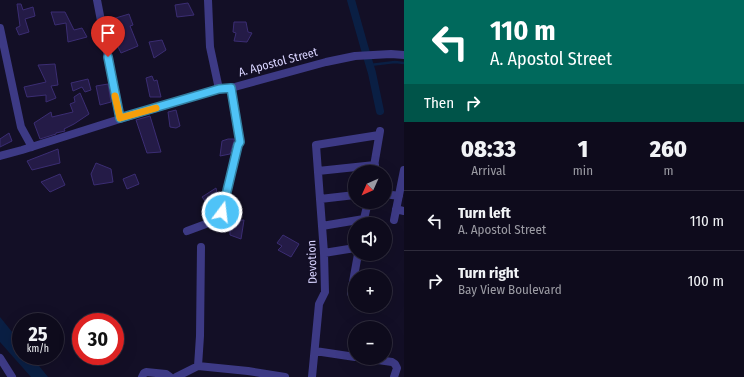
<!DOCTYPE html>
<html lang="en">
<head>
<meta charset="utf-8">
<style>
  body { margin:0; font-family:"Fira Sans Condensed",sans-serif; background:#1c1929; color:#f1f3f6; height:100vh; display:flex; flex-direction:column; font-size:15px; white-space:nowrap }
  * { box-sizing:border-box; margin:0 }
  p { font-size:13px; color:#9b9ba3 }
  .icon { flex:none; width:22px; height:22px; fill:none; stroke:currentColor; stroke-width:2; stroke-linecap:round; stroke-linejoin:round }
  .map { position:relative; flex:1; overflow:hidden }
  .sheet { display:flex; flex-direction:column; background:#0e0b1c; width:340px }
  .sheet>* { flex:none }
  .guide { background:#00695c; color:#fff; overflow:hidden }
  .needle { width:26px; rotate:225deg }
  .tools { position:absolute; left:348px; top:165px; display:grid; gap:8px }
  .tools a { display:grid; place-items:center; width:44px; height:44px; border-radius:50%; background:#0e0b1c; box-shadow:0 4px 16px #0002,0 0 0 1px #2e2b3b; font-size:20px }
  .speed { position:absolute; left:12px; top:313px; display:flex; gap:8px; font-size:20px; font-weight:700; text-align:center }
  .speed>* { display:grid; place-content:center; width:52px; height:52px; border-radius:50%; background:#0e0b1c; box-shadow:0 4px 16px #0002,0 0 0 1px #2e2b3b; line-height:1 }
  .speed small { font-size:10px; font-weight:400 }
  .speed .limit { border:6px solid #d22; background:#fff; color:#111 }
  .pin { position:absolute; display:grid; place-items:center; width:34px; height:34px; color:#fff; margin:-41px -17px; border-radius:50% 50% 50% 0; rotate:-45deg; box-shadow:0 0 4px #0007 }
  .pin .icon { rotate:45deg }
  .me { position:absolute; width:44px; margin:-22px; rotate:15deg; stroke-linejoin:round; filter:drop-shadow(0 0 3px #0008) }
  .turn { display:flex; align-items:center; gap:14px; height:84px; padding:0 20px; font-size:18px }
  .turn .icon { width:52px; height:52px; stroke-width:2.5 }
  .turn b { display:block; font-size:28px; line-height:34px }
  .then { display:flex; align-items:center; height:38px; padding:0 20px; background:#0003; gap:8px; font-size:15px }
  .eta { display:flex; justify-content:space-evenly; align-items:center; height:68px; text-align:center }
  .eta b { font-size:24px; font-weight:800; line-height:28px }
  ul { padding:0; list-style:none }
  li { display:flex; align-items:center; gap:12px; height:60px; padding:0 20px; border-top:1px solid #2e2b3b }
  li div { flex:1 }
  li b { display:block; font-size:15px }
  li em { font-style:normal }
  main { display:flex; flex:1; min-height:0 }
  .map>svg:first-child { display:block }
</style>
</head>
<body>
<main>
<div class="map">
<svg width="404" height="377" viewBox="0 0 404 377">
  <rect width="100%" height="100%" fill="#130f26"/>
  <path fill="#0a1f44" d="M0,317L21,343V356H31L48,377H31L0,342Z"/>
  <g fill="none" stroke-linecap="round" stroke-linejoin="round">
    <path stroke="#0a1f44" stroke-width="2.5" d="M370,65L395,62L404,63"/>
    <path stroke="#0a1f44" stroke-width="8" d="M351,0L364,46L372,73L380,111"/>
  </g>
  <path fill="#241b47" stroke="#3b2d73" d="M188,3L194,15L177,17L175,5Z
    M17,4H21L23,10L33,7L35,16L25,19L29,32L19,35L16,28L20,26Z
    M51,12H65L74,30L82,28L87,37L68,42L66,23L55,25Z
    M129,14L133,25L130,26L138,46L121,53L114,39H115L109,20Z
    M234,22H246L248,32L252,33L247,42L234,41L236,33L233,32Z
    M162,40L166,50L154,58L149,42Z
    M55,64L58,85L51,86L56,98L46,102V95L27,97L24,87L46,82L38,65Z
    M152,76L154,81L157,80L161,97H150L146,78Z
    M88,79L91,90L85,92L82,87L73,91L71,83Z
    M108,84L111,102L100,105L96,86Z
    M80,93L89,114L74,124L64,129L65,131L56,133V134L40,139L34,123L51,112L52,117L73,112L70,104L75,102L74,97Z
    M176,110L180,126L176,128L170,127L168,112Z
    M150,116L161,152L147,153L136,120Z
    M9,133L12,141L0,147V139Z
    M228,139H234V141L230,154L220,156L222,141Z
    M58,149L60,163L32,170L27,161Z
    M96,163L111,169L113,182L94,185L91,174Z
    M60,174L65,185L50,192L41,182Z
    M135,174L139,184L127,189L123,179Z
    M216,188L219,200L209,206L202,197Z
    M244,220L241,239L230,235V221Z
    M283,235L299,244L291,257L278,250L282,246L277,243Z"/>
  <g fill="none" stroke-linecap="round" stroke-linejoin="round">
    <path stroke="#3d3a85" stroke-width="8" d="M97,0L120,119
      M208,0L210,47L219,89
      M0,28L21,127L32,147
      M0,156L22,150L120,119L219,89L231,88L326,62L355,56L391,54L404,55
      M318,171L375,165
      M373,172L380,131
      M385,194L399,196
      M320,199L355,195
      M396,209L404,211
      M394,220L404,170
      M363,223L368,202
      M322,226L364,219
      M187,231L214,221L217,219L222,212L238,145L240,142L231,88
      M324,253L355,248
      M351,293L358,254
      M315,351L355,357
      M0,358L12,377
      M364,358L392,362L395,364L397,368L394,377
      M198,366L200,336L201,247
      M142,377L144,373L146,372L166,374L170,377
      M176,377L198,366L248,371L285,377
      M312,377L319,304L325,292L324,253L316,145L379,135"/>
  </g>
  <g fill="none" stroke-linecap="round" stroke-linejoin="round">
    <defs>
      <path id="route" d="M108,57L120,118L219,89L231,88L240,142L238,145L222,212"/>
    </defs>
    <use href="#route" stroke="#337fa1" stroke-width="10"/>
    <use href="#route" stroke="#4fc3f7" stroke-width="7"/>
    <path stroke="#f59e0b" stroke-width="7" d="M115,96L120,118L156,108"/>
  </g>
  <g text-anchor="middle" stroke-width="4" stroke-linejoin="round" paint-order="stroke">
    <g font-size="12" fill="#d9d4ff" stroke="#130f26">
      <text transform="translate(278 62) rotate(-15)" y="4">A. Apostol Street</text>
      <text transform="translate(312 262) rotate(-92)" y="4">Devotion</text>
    </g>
  </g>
</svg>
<div class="tools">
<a><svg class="needle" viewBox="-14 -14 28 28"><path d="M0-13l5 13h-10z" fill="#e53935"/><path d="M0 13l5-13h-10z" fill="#9b9ba3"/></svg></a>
<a><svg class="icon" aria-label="sound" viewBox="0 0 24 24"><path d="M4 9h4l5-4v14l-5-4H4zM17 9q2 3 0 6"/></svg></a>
<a>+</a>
<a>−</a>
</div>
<div class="speed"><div>25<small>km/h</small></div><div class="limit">30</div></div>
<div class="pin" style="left:108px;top:57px;background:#d93025"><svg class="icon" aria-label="arrive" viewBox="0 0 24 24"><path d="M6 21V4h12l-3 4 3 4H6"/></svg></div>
<svg class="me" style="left:222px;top:212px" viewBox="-20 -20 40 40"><circle r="17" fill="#4fc3f7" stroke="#fff" stroke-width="3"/><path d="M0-11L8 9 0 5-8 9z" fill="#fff"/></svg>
</div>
<section class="sheet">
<div class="guide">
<div class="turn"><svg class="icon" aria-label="left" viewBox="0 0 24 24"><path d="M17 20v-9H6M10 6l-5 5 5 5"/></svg><div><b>110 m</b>A. Apostol Street</div></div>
<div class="then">Then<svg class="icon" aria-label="right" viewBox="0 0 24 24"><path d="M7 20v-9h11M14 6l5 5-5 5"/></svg></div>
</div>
<div class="eta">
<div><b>08:33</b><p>Arrival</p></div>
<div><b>1</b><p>min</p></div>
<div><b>260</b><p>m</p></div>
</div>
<ul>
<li><svg class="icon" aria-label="left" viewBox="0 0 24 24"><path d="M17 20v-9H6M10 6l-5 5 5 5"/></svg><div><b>Turn left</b><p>A. Apostol Street</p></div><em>110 m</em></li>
<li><svg class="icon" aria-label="right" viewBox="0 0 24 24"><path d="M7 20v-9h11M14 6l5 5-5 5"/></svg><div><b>Turn right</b><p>Bay View Boulevard</p></div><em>100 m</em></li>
</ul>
</section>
</main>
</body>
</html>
